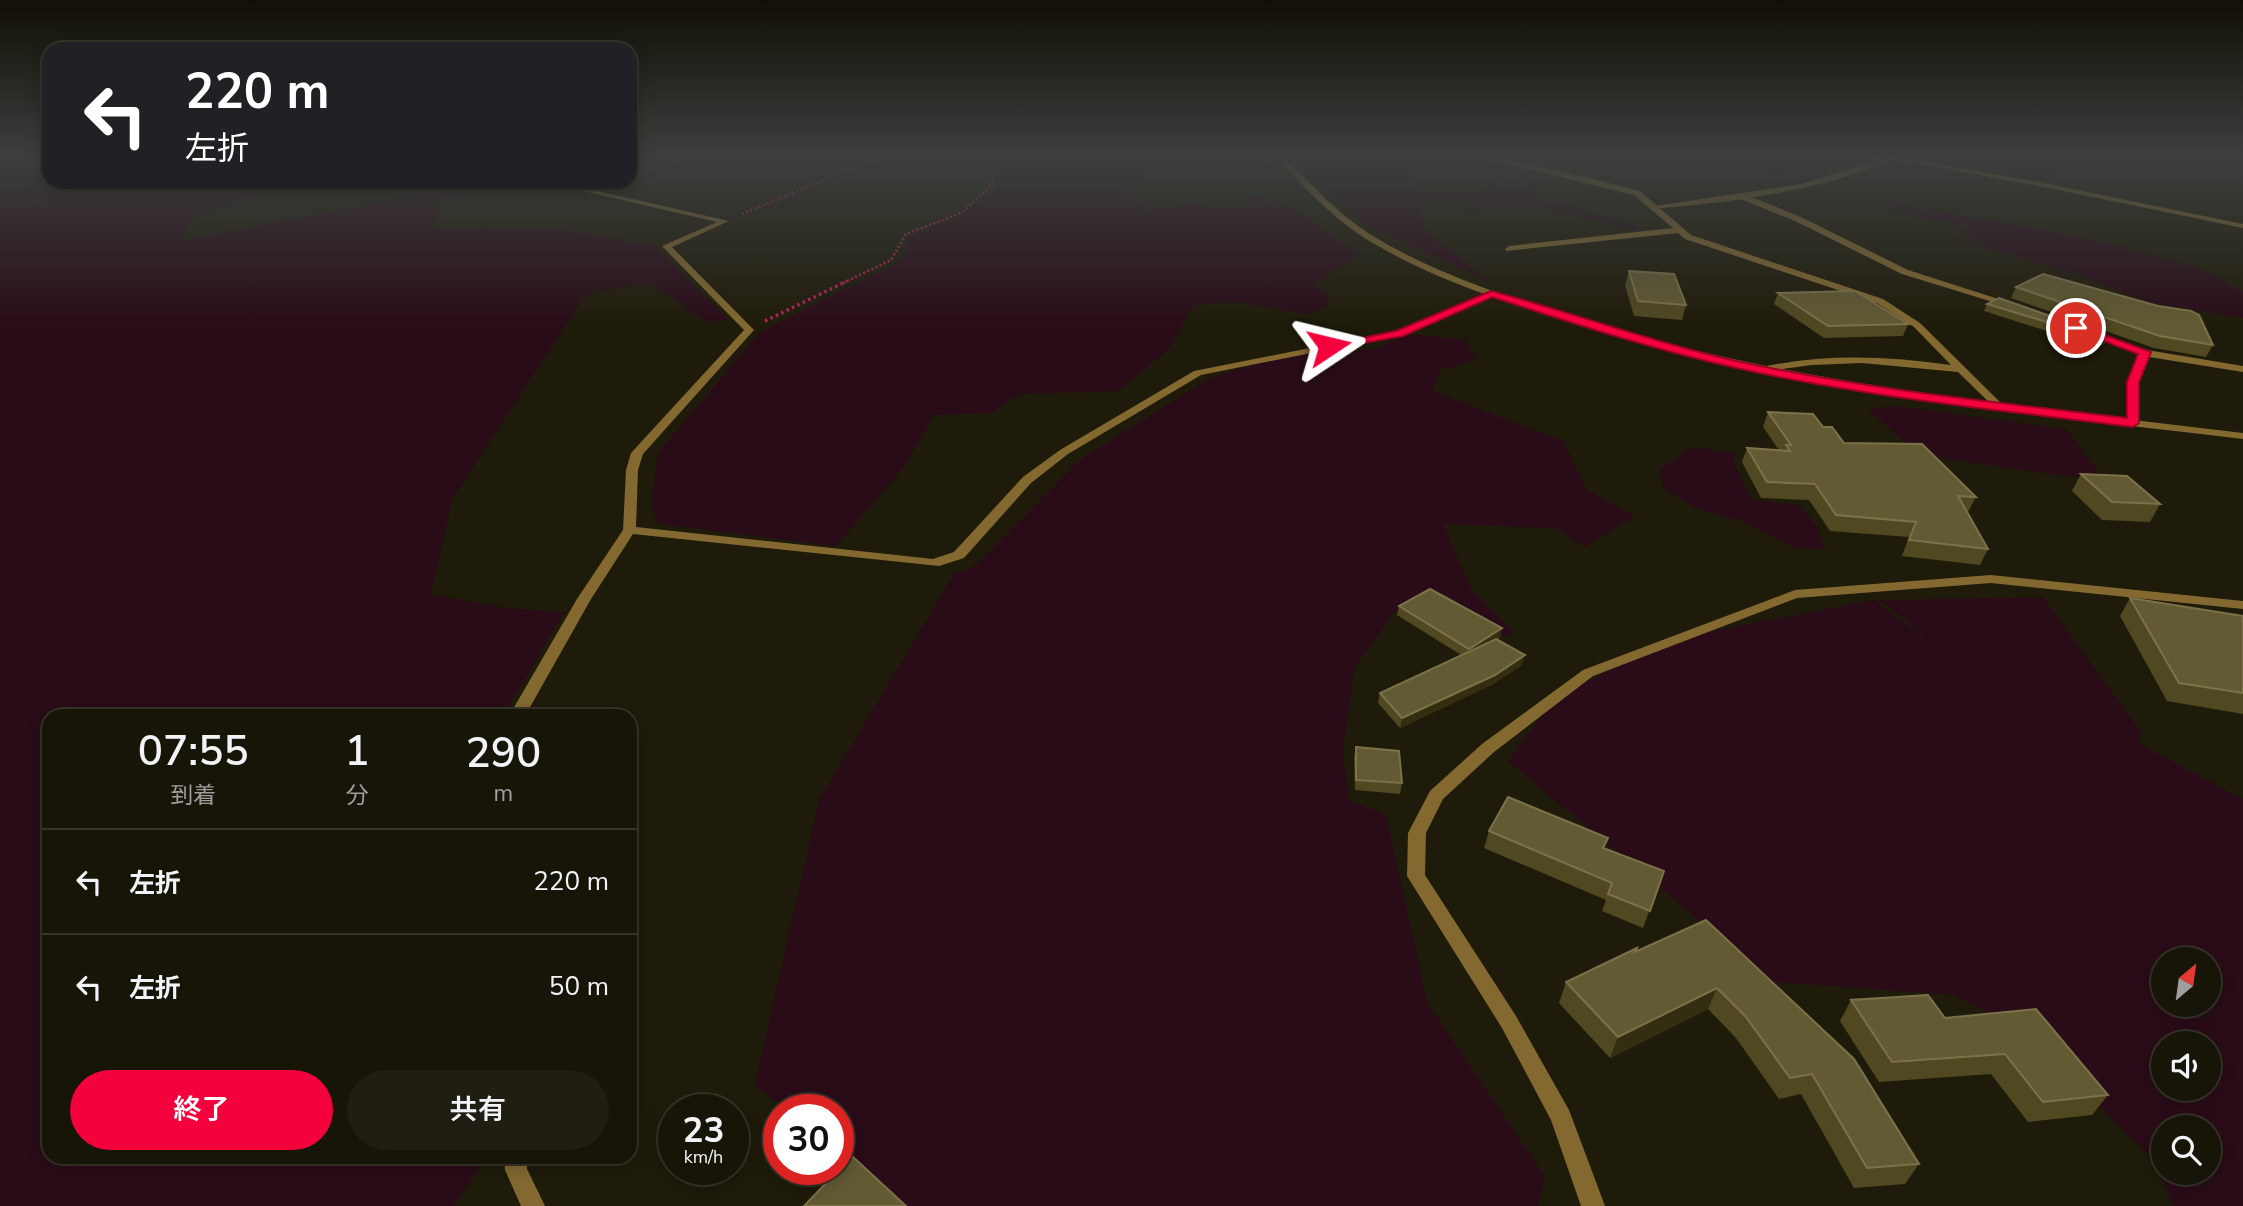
<!DOCTYPE html>
<html lang="ja">
<head>
<meta charset="utf-8">
<style>
  body { margin:0; font-family:"Nunito Sans","Noto Sans JP",sans-serif; background:#201d12; color:#f1f3f6; height:100vh; display:flex; flex-direction:column; font-size:26px; white-space:nowrap }
  * { box-sizing:border-box; margin:0 }
  p { font-size:23px; color:#9e9e9c }
  .icon { flex:none; width:38px; height:38px; fill:none; stroke:currentColor; stroke-width:2; stroke-linecap:round; stroke-linejoin:round }
  .map { position:relative; flex:1; overflow:hidden }
  .details { position:absolute; left:42px; top:709px; width:595px; height:455px; display:flex; flex-direction:column; background:#171408; border-radius:21px; box-shadow:0 4px 18px #0003,0 0 0 2px #363329 }
  .details>* { flex:none }
  .hud { position:absolute; left:42px; top:42px; width:595px; height:147px; border-radius:21px; box-shadow:0 4px 18px #0003,0 0 0 2px #363329; background:#202124; color:#fff; overflow:hidden }
  .needle { width:46px; rotate:29deg }
  .tools { position:absolute; left:2151px; top:947px; display:grid; gap:14px }
  .tools a { display:grid; place-items:center; width:70px; height:70px; border-radius:50%; background:#171408; box-shadow:0 4px 18px #0003,0 0 0 2px #363329; font-size:35px }
  .speed { position:absolute; left:658px; top:1094px; display:flex; gap:14px; font-size:35px; font-weight:700; text-align:center }
  .speed>* { display:grid; place-content:center; width:91px; height:91px; border-radius:50%; background:#171408; box-shadow:0 4px 18px #0003,0 0 0 2px #363329; line-height:1 }
  .speed small { font-size:18px; font-weight:400 }
  .speed .limit { border:10px solid #d22; background:#fff; color:#111 }
  .pin { position:absolute; display:grid; place-items:center; width:60px; height:60px; color:#fff; margin:-30px; border:4px solid #fff; border-radius:50%; box-shadow:0 2px 7px #0007 }
  .me { position:absolute; width:77px; margin:-38px; rotate:80deg; stroke-linejoin:round; filter:drop-shadow(0 0 5px #0008) }
  .turn { display:flex; align-items:center; gap:24px; height:147px; padding:0 28px; font-size:32px }
  .turn .icon { width:91px; height:91px; stroke-width:2.5 }
  .turn b { display:block; font-size:49px; line-height:60px }
  .eta { display:flex; justify-content:space-evenly; align-items:center; height:119px; text-align:center }
  .eta b { font-size:42px; font-weight:600; line-height:49px }
  .button { display:flex; gap:14px; margin-top:auto; padding:14px 28px }
  .button a { flex:1; height:80px; border-radius:42px; background:#f3003d; color:#fff; font-size:28px; font-weight:600; line-height:80px; text-align:center }
  .button a+a { background:#201d12; color:#f1f3f6 }
  ul { padding:0; list-style:none }
  li { display:flex; align-items:center; gap:21px; height:105px; padding:0 28px; border-top:2px solid #363329 }
  li div { flex:1 }
  li b { display:block; font-size:26px }
  li em { font-style:normal }
  .map>svg:first-child { display:block }
</style>
</head>
<body>
<div class="map">
<svg width="2243" height="1206" viewBox="0 0 2243 1206">
  <rect width="100%" height="100%" fill="#1f1b0a"/>
  <path fill="#290c18" fill-rule="evenodd" d="M0,159H49V182H300L194,216L179,241L435,192L449,182H492L439,202L434,228L564,230L655,246L728,319L707,322L649,282L586,294L452,500L431,595L507,608L564,612L503,716H49V1157H487L453,1206H0Z
    M992,159H1212L1157,167L1144,176L1145,181L1126,188L1129,198H1153L1159,206L1127,209L1179,207L1183,203L1240,208L1249,197L1236,195L1238,194L1279,200L1360,254L1314,284L1329,294L1328,305L1308,315L1238,302L1194,305L1168,350L1118,391L1020,394L991,413L934,415L904,467L836,546L658,524L651,505L658,453L760,332L903,259L909,238L965,214L998,184Z
    M1220,159H1251L1262,174L1230,170L1218,173V169L1204,164Z
    M1293,159H1423L1418,161L1424,166L1402,169L1418,191L1480,190L1510,180L1544,190L1537,197L1647,230L1632,231L1538,206L1464,210L1466,200L1421,203L1424,229L1490,282L1363,223Z
    M1721,159H1822L1777,175Z
    M1931,159H2150L2117,165L2118,172L2065,169L2045,181Z
    M1854,192C1947,217 2045,226 2138,251C2163,258 2192,265 2215,276C2226,280 2231,287 2243,291V318L2147,302L2077,274L1948,237L2001,246L1973,238L1959,230L1974,227L1900,213Z
    M1406,334L1465,340L1476,360L1440,370L1432,391L1563,441L1587,490L1635,516L1585,547L1555,528L1443,524L1471,589L1514,632L1505,637L1427,597L1393,613L1354,669L1343,752L1349,800L1386,815L1427,1002L1545,1177L1538,1206H897L838,1156V1110L784,1109L755,1085L819,800L954,574L976,565L1081,459L1210,378L1282,356L1376,349Z
    M1896,406L2066,429L2099,472L2094,480L1919,455L1868,409Z
    M1693,447L1737,454L1733,461L1751,499L1799,505L1815,524L1826,549H1798L1742,521L1695,508L1664,488L1659,470Z
    M2043,597L2142,734L2137,743L2243,799V1206H2175L2151,1157L2022,1030L1954,995L1773,982L1508,761L1557,696L1676,638L1874,600L1909,626L1948,662L1904,618L1878,600ZM2163,959H2208V1004H2163ZM2163,1043H2208V1088H2163ZM2163,1127H2208V1172H2163Z"/>
  <g fill="none" stroke-linecap="round" stroke-linejoin="round">
    <path stroke="#ba2160" stroke-width="2.5" stroke-dasharray="2 2.5" stroke-linecap="butt" d="M630,176L677,159
      M742,214L875,159
      M843,283L891,260L906,234L961,213L994,183L989,159"/>
    <path stroke="#ba2160" stroke-width="3.5" stroke-dasharray="2.5 3.5" stroke-linecap="butt" d="M765,321L847,281"/>
    <path fill="#836930" fill-rule="evenodd" d="M1487,159H1501L1586,177L1640,191L1691,235L1883,299L1920,323L2005,407L2004,409H1996L1958,372L1862,363L1812,365L1758,372V368C1822,353 1887,356 1951,365L1914,327L1877,303L1685,239L1678,233L1506,251L1505,249L1509,246L1673,228L1634,195Z
      M1893,159H1909L2049,184L2243,224V228L2049,188Z
      M544,182H558L729,221L672,247L754,330L643,454L638,470L636,527L933,559L954,552L1023,477L1060,450L1194,371L1396,331L1488,292L1496,294L1402,335L1201,375L1068,454L1031,483L964,558L939,566L633,534L591,599L525,716H509L577,599L623,530L626,470L631,453L744,330L662,246L717,222Z
      M1738,194H1744L1801,217L1908,270L2017,305L2009,307L1902,274L1795,221L1738,198Z
      M2087,331H2093L2147,350L2243,366V372L2149,357L2138,382L2139,423L2137,425H2129L2128,382L2139,354L2087,335Z
      M1991,575L2243,601V609L1991,583L1797,598L1593,676L1494,752L1443,799L1426,833L1425,875L1516,1016L1569,1110L1605,1206H1581L1551,1120L1502,1028L1407,876L1408,833L1430,791L1482,744L1583,670L1795,590Z
      M504,1157H526L527,1169L545,1206H521L505,1170Z"/>
    <path fill="#836930" fill-rule="evenodd" d="M1278,159H1285C1313,185 1336,212 1368,233C1429,271 1499,294 1567,316C1787,384 2016,406 2243,433V439C2014,412 1783,390 1563,320C1494,299 1424,275 1363,237C1331,216 1304,187 1278,159Z
      M1880,159H1890C1877,167 1860,172 1845,177C1782,196 1717,203 1652,209L1648,207L1801,184Z"/>
  </g>
  <path fill="#4f4821" d="M1629,271L1686,305L1682,320L1634,316L1625,285Z
    M2016,287L2213,345L2206,357L2154,348L2011,298Z
    M1778,293L1908,324L1903,336L1824,338L1774,304Z
    M1987,304L2107,336L2104,344L2089,352L2047,339L2050,332L1984,311Z
    M1768,412L1823,427L1844,443L1976,497L1968,512H1966L1988,549L1980,565L1902,556L1909,537L1830,531L1809,500L1761,498L1742,462L1747,448L1779,450L1763,427Z
    M2081,474L2160,504L2150,522L2102,520L2072,491Z
    M2130,598L2243,616V714L2167,701L2120,616Z
    M1399,606L1500,638L1497,640L1522,665L1493,684L1400,728L1378,703L1380,693L1461,655L1397,615Z
    M1356,747L1402,783L1400,794L1355,790L1354,757Z
    M1489,831L1605,848L1664,871L1643,928L1602,911L1606,900L1484,848Z
    M1706,920L1919,1164L1905,1184L1854,1188L1801,1094L1779,1099L1736,1038L1708,1009L1610,1058L1559,1003L1566,982Z
    M1851,1000L1945,1018L2108,1095L2092,1115L2028,1122L1991,1074L1879,1082L1840,1021Z"/>
  <path fill="#342e10" d="M2107,336L2104,344L2089,352L2093,345Z
    M1502,628L1500,638L1467,659L1469,649Z
    M1525,655L1522,665L1493,684L1400,728L1402,718Z
    M1717,988L1708,1009L1610,1058L1618,1037Z"/>
  <path fill="#625a33" stroke="#7b724a" stroke-width="2" d="M1629,271L1674,274L1686,305L1638,301Z
    M2043,274L2158,306L2191,311L2199,315L2213,345L2160,336L2016,287Z
    M1855,291L1908,324L1828,326L1778,293Z
    M1999,298L2107,336L2093,345L2051,332L2060,326L1987,304Z
    M1768,412L1813,414L1823,427H1832L1844,443L1922,444L1976,497L1958,496L1988,549L1909,540L1916,522L1836,515L1815,484L1767,482L1747,448L1790,451L1786,445H1791Z
    M2081,474L2127,476L2160,504L2112,502Z
    M1430,589L1502,628L1469,649L1399,606Z
    M2130,598L2243,616V693L2179,683Z
    M1496,639L1525,655L1495,675L1402,718L1380,693Z
    M1356,747L1399,751L1402,783L1356,780Z
    M1508,797L1608,838L1603,848L1664,871L1650,911L1608,894L1612,883L1489,831Z
    M1706,920L1854,1059L1919,1164L1867,1168L1812,1074L1790,1078L1746,1017L1717,988L1618,1037L1566,982L1637,948L1635,952Z
    M1928,995L1945,1018L2036,1009L2108,1095L2043,1102L2005,1054L1892,1062L1851,1000Z
    M852,1156L906,1206H804Z"/>
  <linearGradient id="sky" x2="0" y2="1"><stop stop-color="#110f06"/><stop offset="0.48" stop-color="#3c3f3e"/><stop offset="1" stop-color="#3c3f3e" stop-opacity="0"/></linearGradient>
  <rect width="2243" height="328" fill="url(#sky)"/>
  <path fill="#f3003d" stroke="#9e0028" stroke-width="2" d="M1491,291C1572,312 1650,342 1732,360C1862,389 1995,402 2127,418V382L2138,354L2070,328L2080,326L2151,352L2139,382V423L2133,427C1999,410 1864,397 1732,367C1651,349 1572,323 1492,297L1403,336L1329,349L1323,346L1396,331Z"/>
</svg>
<div class="tools">
<a><svg class="needle" viewBox="-14 -14 28 28"><path d="M0-13l5 13h-10z" fill="#e53935"/><path d="M0 13l5-13h-10z" fill="#9e9e9c"/></svg></a>
<a><svg class="icon" aria-label="sound" viewBox="0 0 24 24"><path d="M4 9h4l5-4v14l-5-4H4zM17 9q2 3 0 6"/></svg></a>
<a><svg class="icon" aria-label="search" viewBox="0 0 24 24"><circle cx="10" cy="10" r="6"/><path d="M15 15l6 6"/></svg></a>
</div>
<div class="speed"><div>23<small>km/h</small></div><div class="limit">30</div></div>
<div class="pin" style="left:2076px;top:328px;background:#d93025"><svg class="icon" aria-label="arrive" viewBox="0 0 24 24"><path d="M6 21V4h12l-3 4 3 4H6"/></svg></div>
<svg class="me" style="left:1329px;top:346px" viewBox="-20 -20 40 40"><path d="M0-17L14 15 0 8-14 15z" fill="#f3003d" stroke="#fff" stroke-width="4"/></svg>
<div class="hud">
<div class="turn"><svg class="icon" aria-label="left" viewBox="0 0 24 24"><path d="M17 20v-9H6M10 6l-5 5 5 5"/></svg><div><b>220 m</b>左折</div></div>
</div>
<section class="details">
<div class="eta">
<div><b>07:55</b><p>到着</p></div>
<div><b>1</b><p>分</p></div>
<div><b>290</b><p>m</p></div>
</div>
<ul>
<li><svg class="icon" aria-label="left" viewBox="0 0 24 24"><path d="M17 20v-9H6M10 6l-5 5 5 5"/></svg><div><b>左折</b></div><em>220 m</em></li>
<li><svg class="icon" aria-label="left" viewBox="0 0 24 24"><path d="M17 20v-9H6M10 6l-5 5 5 5"/></svg><div><b>左折</b></div><em>50 m</em></li>
</ul>
<div class="button"><a>終了</a><a>共有</a></div>
</section>
</div>
</body>
</html>
